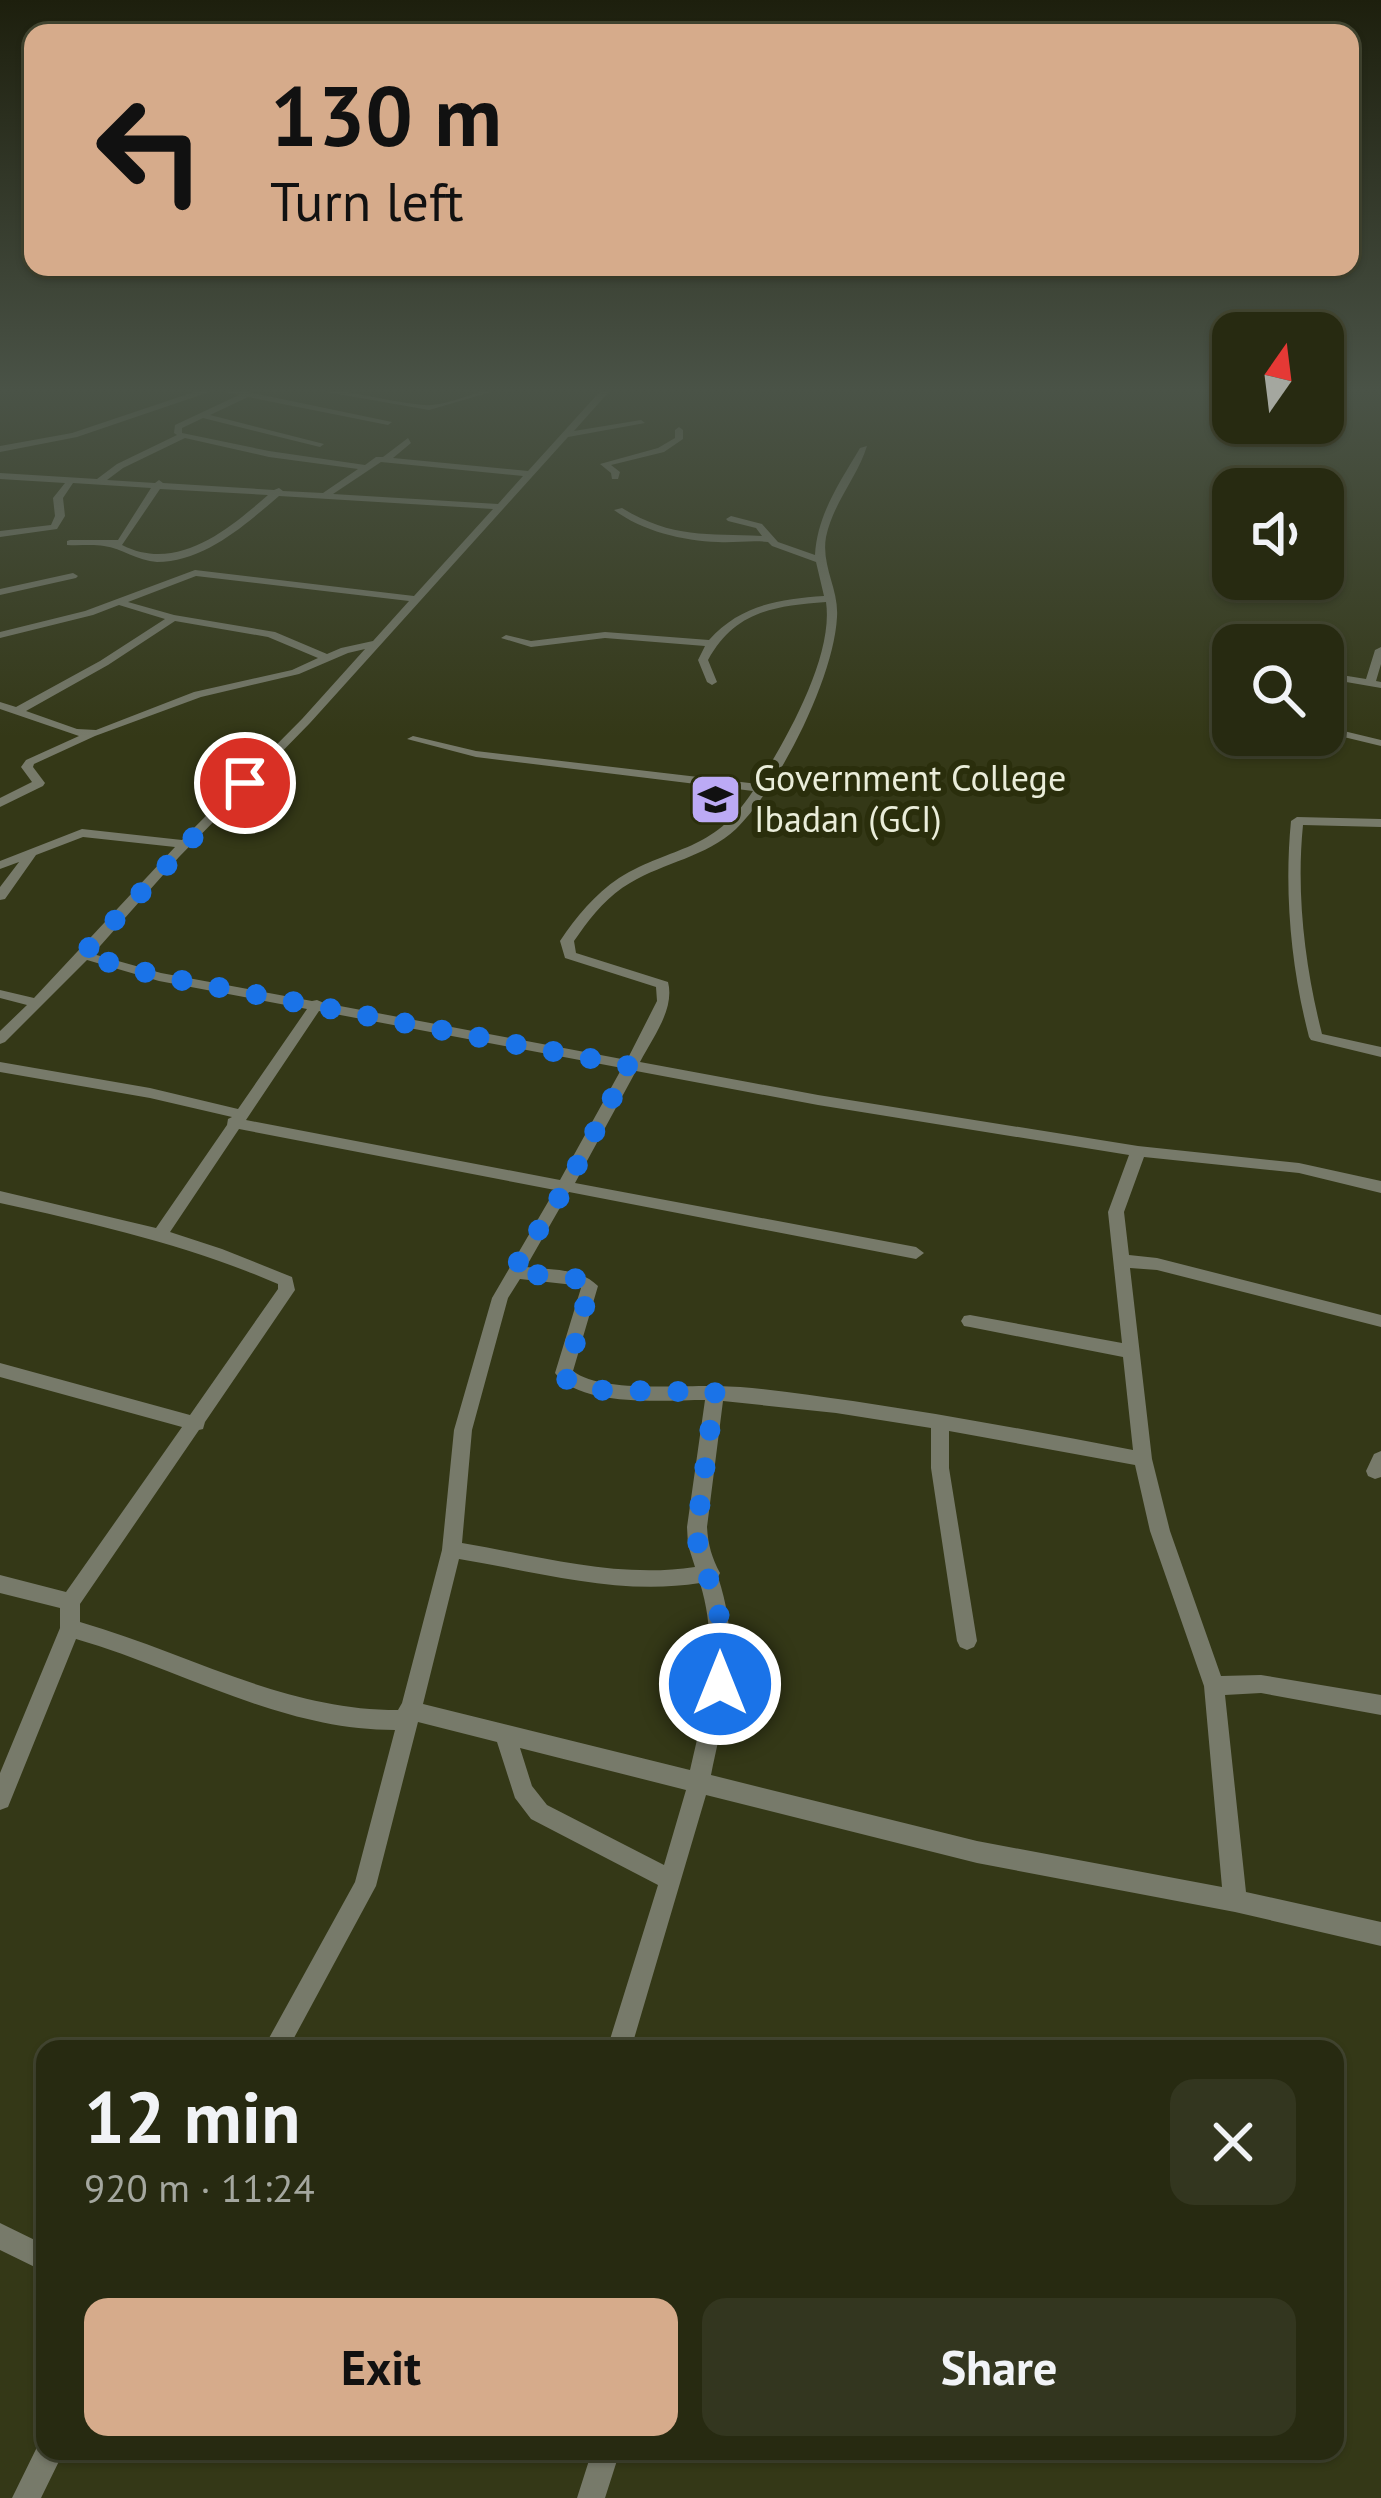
<!DOCTYPE html>
<html lang="en">
<head>
<meta charset="utf-8">
<style>
  body { margin:0; font-family:"PT Sans",sans-serif; background:#33361f; color:#f1f3f6; height:100vh; display:flex; flex-direction:column; font-size:45px; white-space:nowrap }
  * { box-sizing:border-box; margin:0 }
  p { font-size:39px; color:#a4a79f }
  .icon { flex:none; width:66px; height:66px; fill:none; stroke:currentColor; stroke-width:2; stroke-linecap:round; stroke-linejoin:round }
  .map { position:relative; flex:1; overflow:hidden }
  .side { position:absolute; left:36px; top:2040px; width:1308px; height:420px; display:flex; flex-direction:column; background:#272a11; border-radius:24px; box-shadow:0 3px 9px #0004,0 0 0 3px #434631 }
  .side>* { flex:none }
  .hud { position:absolute; left:24px; top:24px; width:1335px; height:252px; border-radius:24px; box-shadow:0 3px 9px #0004,0 0 0 3px #434631; background:#d6ab8b; color:#111; overflow:hidden }
  .needle { width:78px; rotate:14deg }
  .controls { position:absolute; left:1212px; top:312px; display:grid; gap:24px }
  .controls a { display:grid; place-items:center; width:132px; height:132px; border-radius:24px; background:#272a11; box-shadow:0 3px 9px #0004,0 0 0 3px #434631; font-size:60px }
  .pin { position:absolute; display:grid; place-items:center; width:102px; height:102px; color:#fff; margin:-51px; border:6px solid #fff; border-radius:50%; box-shadow:0 3px 12px #0007 }
  .me { position:absolute; width:132px; margin:-66px; rotate:0deg; stroke-linejoin:round; filter:drop-shadow(0 0 9px #0008) }
  .turn { display:flex; align-items:center; gap:42px; height:252px; padding:0 48px; font-size:54px }
  .turn .icon { width:156px; height:156px; stroke-width:2.5 }
  .turn b { display:block; font-size:84px; line-height:102px }
  .round { display:grid; place-items:center; flex:none; width:126px; height:126px; border-radius:24px; background:#33361f }
  .headline { display:flex; align-items:center; justify-content:space-between; height:204px; padding:0 48px }
  h1 { font-size:72px; font-weight:800; line-height:90px }
  .cta { display:flex; gap:24px; margin-top:auto; padding:24px 48px }
  .cta a { flex:1; height:138px; border-radius:24px; background:#d6ab8b; color:#111; font-size:48px; font-weight:800; line-height:138px; text-align:center }
  .cta a+a { background:#33361f; color:#f1f3f6 }
  .map>svg:first-child { display:block }
</style>
</head>
<body>
<div class="map">
<svg width="1381" height="2498" viewBox="0 0 1381 2498">
  <rect width="100%" height="100%" fill="#343817"/>
  <g fill="none" stroke-linecap="round" stroke-linejoin="round">
    <path fill="#777a6a" fill-rule="evenodd" d="M209,387L248,392L392,422L388,425L248,397L210,415L324,444L320,447L203,418L182,428V433L269,451L365,465L376,457H383L408,438L411,443L393,458L528,471L604,387H613L574,431L641,420L645,423L568,437L310,723L179,857L93,954L161,973L312,1001L317,1000L324,1003L627,1060L657,1001L656,987L565,958L560,941C576,917 595,894 619,878C675,844 711,854 753,791L476,757L407,739L413,736L476,751L758,784C786,740 834,656 826,602C772,606 735,612 708,660L717,682L712,685L707,682L698,660L705,646L605,638L531,647L501,638L506,635L531,641L605,632L709,640C740,605 779,599 824,596L816,562L772,546L768,542C751,540 735,543 718,542C683,541 642,531 614,510L622,508C673,539 707,533 762,536L756,528L728,521L726,519L731,516L762,524L778,542L815,555C817,515 840,482 860,448L867,446C858,476 833,503 826,537C821,566 839,589 837,617C834,678 779,787 736,829C706,857 665,862 630,883C609,895 593,914 579,934L574,941L576,953L668,982C675,1009 653,1037 640,1062L818,1095L1138,1146L1299,1163L1381,1181V1193L1299,1173L1144,1157L1124,1212L1129,1255L1157,1258L1381,1315V1327L1157,1270L1130,1268L1152,1459L1170,1531L1221,1676L1261,1675L1381,1695V1715L1261,1693L1225,1695L1246,1892L1381,1922V1946L1235,1912L977,1863L706,1795L631,2049H607L658,1885L531,1819L515,1798L497,1742L418,1722L376,1886L288,2049H263L355,1882L395,1730C281,1730 183,1670 76,1639L8,1807L0,1810V1773L60,1628V1608L0,1593V1575L66,1592L182,1427L0,1377V1363L190,1415L278,1289V1284C188,1245 95,1224 0,1203V1191L156,1228L227,1125L228,1119L232,1117L150,1098L0,1072V1062L150,1088L238,1109L307,1009L159,981L87,960L5,1042L0,1044V1031L27,1005L0,998V990L34,998L175,847L83,837L36,855L5,899L0,900V887L19,862L0,869V861L82,829L182,840L302,719L365,649L348,653L299,674L201,697L95,736L34,764L33,767L45,783L43,786L0,807V798L32,782L21,767L26,760L79,736L0,709V702L16,707L100,661L165,619L119,605L93,615L0,638V632L85,611L195,570L414,596L493,509L279,496C245,525 204,562 157,562C137,561 122,548 104,546C92,544 79,546 67,545V541L70,540H118L151,488L73,483L63,498L65,516L57,529L0,537V531L51,525L55,516L53,498L65,483L0,479V473L97,479L117,464L177,435L174,433L175,425L239,395L215,390L77,437L0,452V446L72,433ZM185,438L269,457L358,469L323,493L283,491L279,488L274,490L163,483L159,480L155,483L107,480L123,468ZM381,462L523,476L498,504L333,494ZM160,489L268,495C228,530 177,573 122,545ZM196,576L409,601L373,641L341,648L327,654L275,632L174,615L128,602ZM175,621L268,637L318,658L292,670L194,692L96,730L77,729L26,711L108,665ZM319,1011L622,1068L560,1180L246,1120ZM636,1071L818,1105L1129,1155L1108,1212L1122,1343L970,1315L964,1316L961,1321L964,1326L970,1327L1123,1357L1133,1450C1039,1432 947,1415 853,1401C809,1395 762,1387 717,1386C682,1385 600,1393 573,1371L598,1286C580,1268 551,1270 526,1267L569,1192L916,1259L924,1253L916,1247L575,1183ZM239,1129L555,1190L492,1298L454,1430L442,1550L402,1703L398,1710C283,1710 188,1653 80,1622V1604L199,1430L203,1429L205,1422L295,1290L292,1277L222,1249L170,1232ZM520,1279L574,1285L581,1288L555,1373C581,1408 664,1400 705,1400L687,1527L688,1545L695,1567C617,1579 539,1556 462,1543L472,1430L508,1298ZM723,1401L836,1413L931,1428V1468L957,1641L960,1647L967,1650L974,1647L977,1641L949,1468V1431L1135,1465L1150,1531L1204,1686L1222,1887L977,1841L711,1775C726,1703 742,1650 718,1577L720,1573C712,1558 708,1545 707,1527ZM459,1559C539,1572 619,1596 700,1583C720,1648 705,1706 690,1770L423,1704ZM520,1748L686,1790L664,1865L547,1805L532,1786Z
      M298,387C340,387 381,401 423,405C451,407 479,387 508,387L429,410Z
      M679,427L683,430V439L664,452L611,465L620,472L618,479H612L611,473L600,464L658,448L675,438V430Z
      M73,573L78,576L76,578L0,595V589Z
      M1381,647V664L1376,681L1381,682V688L1323,678V672L1366,679L1375,650Z
      M1323,726L1381,740V746L1323,732Z
      M1297,817L1381,819V827L1303,825C1296,894 1305,967 1322,1034L1381,1047V1057L1311,1040L1309,1037C1291,967 1284,892 1291,821Z
      M1381,1451V1477L1375,1479L1368,1476L1366,1471L1374,1454Z
      M0,2223L45,2245V2272L0,2250Z
      M45,2439V2451H64L41,2498H12L40,2441Z
      M592,2451H620L605,2498H577Z"/>
  </g>
  <linearGradient id="sky" x2="0" y2="1"><stop stop-color="#1d1f0d"/><stop offset="0.53" stop-color="#4a5347"/><stop offset="1" stop-color="#4a5347" stop-opacity="0"/></linearGradient>
  <rect width="1381" height="737" fill="url(#sky)"/>
  <g fill="none" stroke-linecap="round" stroke-linejoin="round">
    <path stroke="#1a73e8" stroke-width="21" stroke-dasharray="0 37.8" d="M245,783L82,955L159,976L629,1066L566,1187L512,1272L578,1279L590,1286L566,1379L592,1390L715,1392L697,1527L698,1546L719,1611L720,1684"/>
  </g>
  <defs>
    <symbol id="school-square" viewBox="-11 -11 22 22"><rect x="-9" y="-9" width="18" height="18" rx="4" fill="#bcaaf5" stroke="#2a2e0c"/><path d="M0-5L7-2L0 1L-7-2ZM-4 1L0 2.5L4 1V4Q0 6-4 4Z" fill="#111"/></symbol>
  </defs>
  <g fill-rule="evenodd">
    <use href="#school-square" x="686" y="770" width="59" height="59"/>
  </g>
  <g text-anchor="middle" stroke-width="12" stroke-linejoin="round" paint-order="stroke">
    <g font-size="36" fill="#eaedda" stroke="#2a2e0c" text-anchor="start">
      <text x="754" y="791">Government College<tspan x="754" dy="41">Ibadan (GCI)</tspan></text>
    </g>
  </g>
</svg>
<div class="controls">
<a><svg class="needle" viewBox="-14 -14 28 28"><path d="M0-13l5 13h-10z" fill="#e53935"/><path d="M0 13l5-13h-10z" fill="#a4a79f"/></svg></a>
<a><svg class="icon" aria-label="sound" viewBox="0 0 24 24"><path d="M4 9h4l5-4v14l-5-4H4zM17 9q2 3 0 6"/></svg></a>
<a><svg class="icon" aria-label="search" viewBox="0 0 24 24"><circle cx="10" cy="10" r="6"/><path d="M15 15l6 6"/></svg></a>
</div>
<div class="pin" style="left:245px;top:783px;background:#d93025"><svg class="icon" aria-label="arrive" viewBox="0 0 24 24"><path d="M6 21V4h12l-3 4 3 4H6"/></svg></div>
<svg class="me" style="left:720px;top:1684px" viewBox="-20 -20 40 40"><circle r="17" fill="#1a73e8" stroke="#fff" stroke-width="3"/><path d="M0-11L8 9 0 5-8 9z" fill="#fff"/></svg>
<div class="hud">
<div class="turn"><svg class="icon" aria-label="left" viewBox="0 0 24 24"><path d="M17 20v-9H6M10 6l-5 5 5 5"/></svg><div><b>130 m</b>Turn left</div></div>
</div>
<section class="side">
<div class="headline"><div><h1>12 min</h1><p>920 m · 11:24</p></div><a class="round"><svg class="icon" aria-label="close" viewBox="0 0 24 24"><path d="M6 6l12 12M18 6L6 18"/></svg></a></div>
<div class="cta"><a>Exit</a><a>Share</a></div>
</section>
</div>
</body>
</html>
